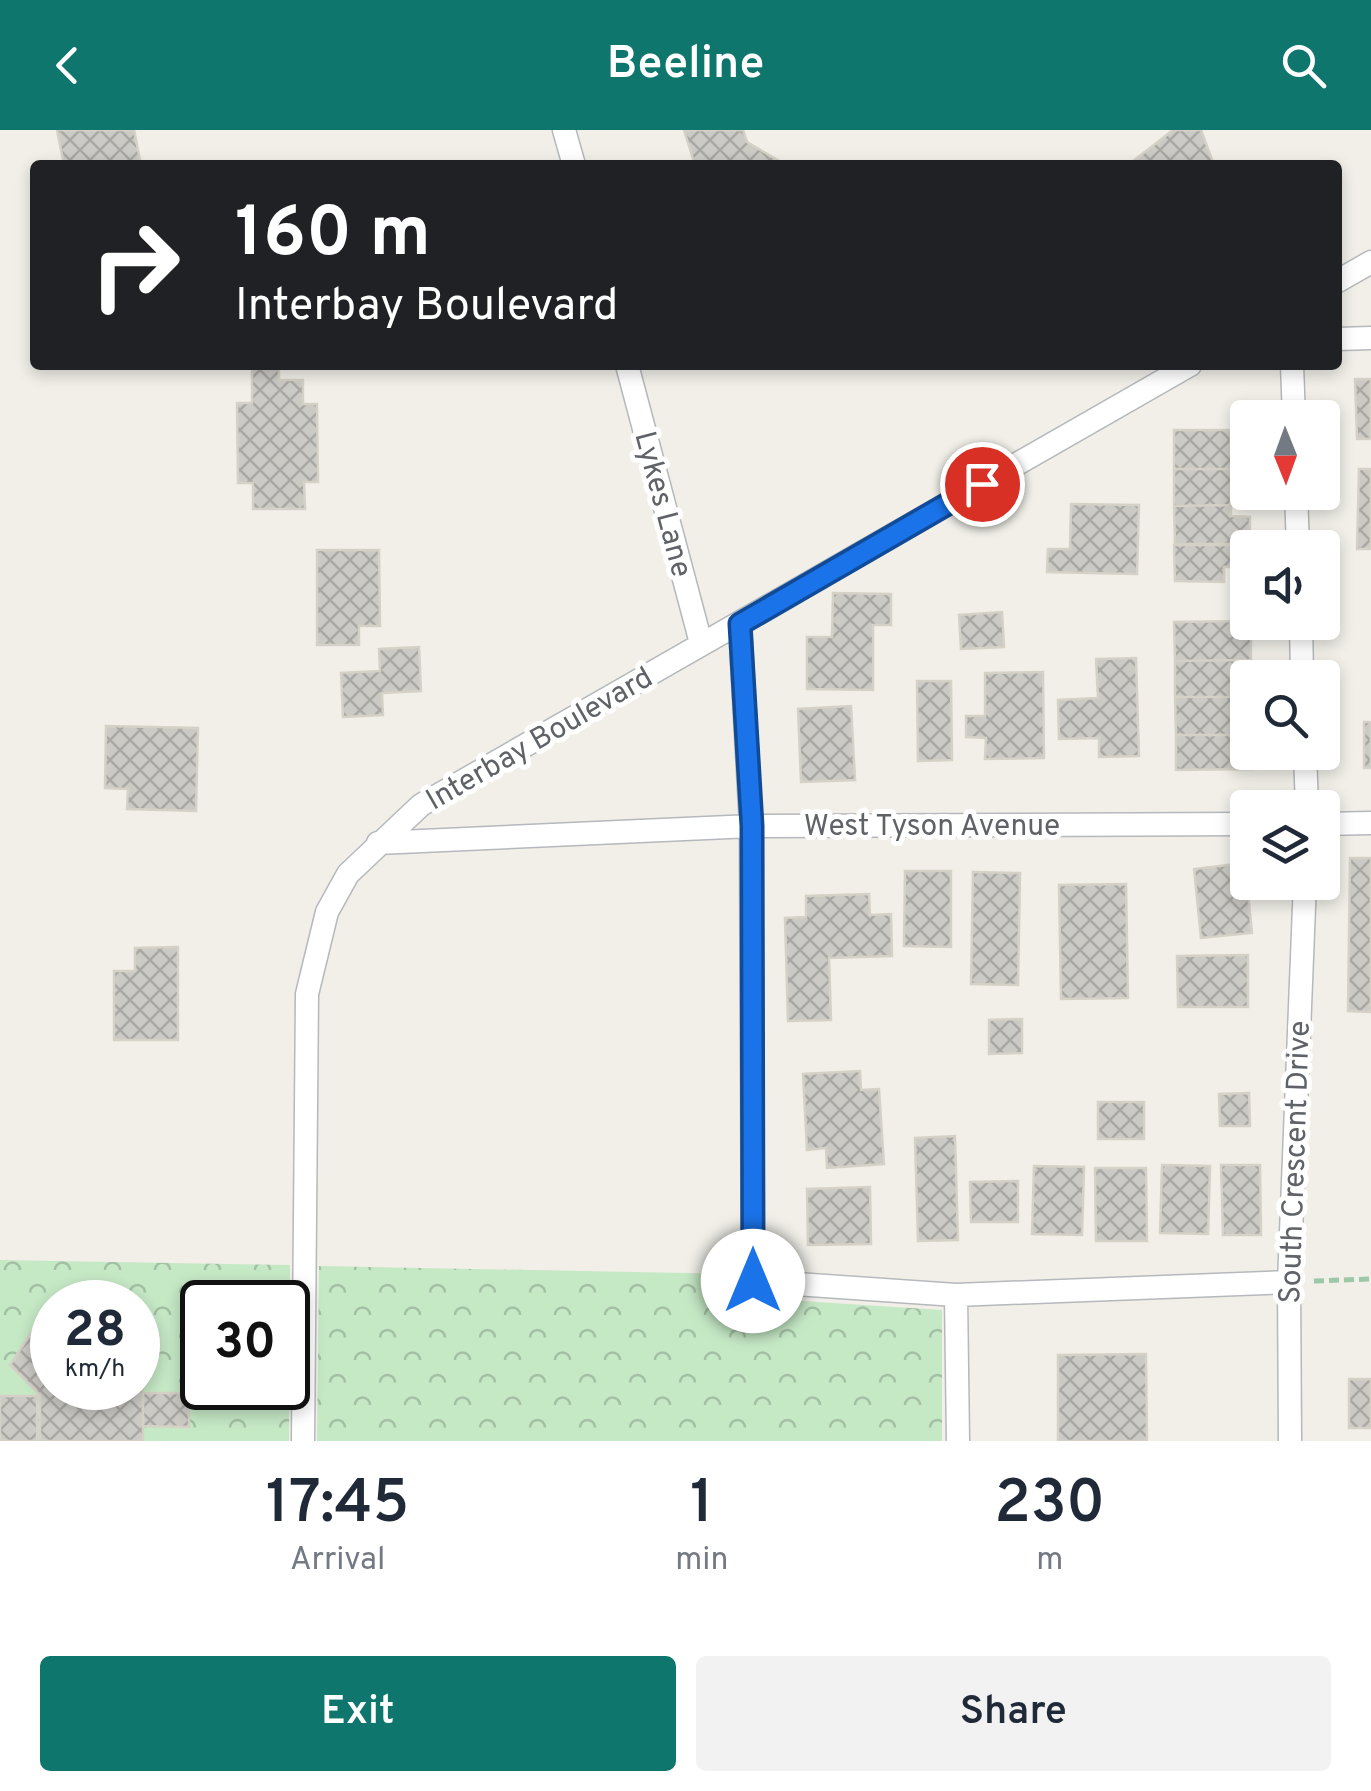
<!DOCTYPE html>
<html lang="en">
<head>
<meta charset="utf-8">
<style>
  body { margin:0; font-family:Overpass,sans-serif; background:#f2f2f3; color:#1f2937; height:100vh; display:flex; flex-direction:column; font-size:38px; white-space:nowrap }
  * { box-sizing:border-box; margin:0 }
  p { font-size:32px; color:#747a83 }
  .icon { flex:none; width:55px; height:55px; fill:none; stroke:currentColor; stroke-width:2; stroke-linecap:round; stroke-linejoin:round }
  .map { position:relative; height:1311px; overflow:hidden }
  .panel { display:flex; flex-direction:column; background:#fff; flex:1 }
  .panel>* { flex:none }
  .banner { position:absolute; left:30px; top:30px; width:1312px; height:210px; border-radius:10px; box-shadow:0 5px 15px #0003; background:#202124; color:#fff; overflow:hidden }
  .needle { width:65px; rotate:179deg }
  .fabs { position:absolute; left:1230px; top:270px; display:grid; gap:20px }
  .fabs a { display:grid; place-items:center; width:110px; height:110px; border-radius:10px; background:#fff; box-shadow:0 5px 15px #0003; font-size:50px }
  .speed { position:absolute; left:30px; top:1150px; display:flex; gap:20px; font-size:50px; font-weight:700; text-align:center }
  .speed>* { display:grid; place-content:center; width:130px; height:130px; border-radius:50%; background:#fff; box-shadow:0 5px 15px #0003; line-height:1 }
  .speed small { font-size:25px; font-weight:400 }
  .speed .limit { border:5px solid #111; border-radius:15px; background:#fff; color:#111 }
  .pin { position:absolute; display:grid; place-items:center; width:85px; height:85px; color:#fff; margin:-42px; border:5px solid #fff; border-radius:50%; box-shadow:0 2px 10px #0007 }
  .me { position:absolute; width:110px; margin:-55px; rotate:0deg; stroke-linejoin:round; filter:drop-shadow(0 0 8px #0008) }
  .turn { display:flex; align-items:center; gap:35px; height:210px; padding:0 40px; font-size:45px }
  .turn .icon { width:130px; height:130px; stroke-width:2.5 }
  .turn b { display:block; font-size:70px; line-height:85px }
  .eta { display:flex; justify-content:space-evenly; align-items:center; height:170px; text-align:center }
  .eta b { font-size:60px; font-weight:600; line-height:70px }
  .action { display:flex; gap:20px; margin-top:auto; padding:20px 40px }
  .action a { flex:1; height:115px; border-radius:10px; background:#0f766e; color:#fff; font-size:40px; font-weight:600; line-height:115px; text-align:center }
  .action a+a { background:#f2f2f3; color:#1f2937 }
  header { display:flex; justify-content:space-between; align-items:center; height:130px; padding:0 40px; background:#0f766e; color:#fff; font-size:45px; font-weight:600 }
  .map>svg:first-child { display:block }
</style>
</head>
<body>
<header><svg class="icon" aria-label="back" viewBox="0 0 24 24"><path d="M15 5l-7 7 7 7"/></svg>Beeline<svg class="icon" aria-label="search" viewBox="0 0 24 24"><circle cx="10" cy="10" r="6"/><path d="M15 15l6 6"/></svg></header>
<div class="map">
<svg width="1371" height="1311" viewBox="0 0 1371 1311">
  <defs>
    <pattern id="forest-crowns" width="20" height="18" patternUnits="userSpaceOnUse" patternTransform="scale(2.5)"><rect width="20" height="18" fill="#c5e8c5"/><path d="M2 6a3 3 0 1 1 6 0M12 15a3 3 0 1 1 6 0" fill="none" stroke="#a3c0a4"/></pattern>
    <pattern id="building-cross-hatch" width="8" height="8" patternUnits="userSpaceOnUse" patternTransform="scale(2.5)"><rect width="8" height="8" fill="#cccac5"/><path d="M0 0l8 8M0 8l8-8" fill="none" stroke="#a9a8a4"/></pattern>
  </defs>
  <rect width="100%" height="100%" fill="#f1efe8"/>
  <path fill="url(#forest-crowns)" fill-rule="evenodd" d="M0,1130L290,1135L289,1311H0ZM52,1172H138V1258H52ZM202,1172H288V1258H202Z
    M319,1136L739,1144L740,1167L942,1180V1311H317Z"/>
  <path fill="url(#building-cross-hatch)" stroke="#d6d1c6" stroke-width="2.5" d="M57,0H134L141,35H64Z
    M684,0H743L747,12L786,35H695Z
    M1173,0H1201L1214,35H1128Z
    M226,235H279V250H303V274H317L318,352H304L305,379H253V353H238L237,273H252V236Z
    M1355,249H1371V309H1357Z
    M1174,300H1231V322L1248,321V339H1174Z
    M1174,339H1248L1250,365H1231V375L1174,376Z
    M1359,339H1371V419H1357Z
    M1071,374L1139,375L1137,444L1047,442L1048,419H1070Z
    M1231,375V386L1250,387V414H1175L1174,376Z
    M1174,415H1250L1248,418V437H1224V452L1175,451Z
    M317,420H379L380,496H359V515H317Z
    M833,463L891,464V495H873V560L807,559V507H832Z
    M1002,482L1004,517L961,519L959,485Z
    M1248,491L1251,492V530L1175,531L1174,492Z
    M419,517L421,561L382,563L383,585L343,587L341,543L380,541L379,519Z
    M1136,528L1139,626L1099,627V608L1059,609L1058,570L1098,568L1096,529Z
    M1251,530L1248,567H1175V531Z
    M1043,542L1044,628L985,629L986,608L966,607V586H985V543Z
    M917,551H951L952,630L918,631Z
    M1175,567H1248V605H1176Z
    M851,576L855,650L801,652L798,579Z
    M1364,592H1371V638H1364Z
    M106,596L198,598L196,681L127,679L128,659L105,658Z
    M1176,605H1248V622H1253V639L1176,640Z
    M1350,728H1371V882L1348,881Z
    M1245,733L1252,803L1201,808L1194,739Z
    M905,741H951V817L904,816Z
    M973,742L1020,743L1018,855L971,854Z
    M1126,754L1128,868L1061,869L1059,755Z
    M869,764L870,785L891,784L892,826L829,828L831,890L788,891L785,788L806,787V766Z
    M178,817V910H114V841H135V818Z
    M1248,825V877H1178L1177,826Z
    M1022,889V923L989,924V890Z
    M860,941L861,960L879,959L884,1034L827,1038L826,1018L807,1020L803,944Z
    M1249,963L1250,996H1220L1219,964Z
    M1098,972H1144V1009H1098Z
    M955,1006L958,1110L918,1111L915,1008Z
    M1162,1035L1210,1036L1208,1104L1160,1103Z
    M1221,1035H1260L1261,1105H1223Z
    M1034,1036L1084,1037L1082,1105L1032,1104Z
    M1095,1038H1146L1147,1111H1096Z
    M1018,1051V1092H971L970,1052Z
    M870,1057L871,1114L808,1115L807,1059Z
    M41,1188L52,1199V1258H138V1189L142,1188L143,1311H40V1265L10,1235Z
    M1146,1224L1147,1311H1058V1225Z
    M1349,1249H1371V1298H1349Z
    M143,1263H189V1297L143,1296Z
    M0,1266H37V1311H0Z"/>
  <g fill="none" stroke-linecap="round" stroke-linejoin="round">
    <defs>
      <path id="street" d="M564,0L574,35
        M1338,151L1371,132
        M1338,209L1371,208
        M627,235L701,513
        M1292,235L1294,288
        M1296,362L1298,418
        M1301,492L1302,548
        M740,494L751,696L753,1151L956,1165L1289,1152
        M1305,622L1307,678
        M1322,694L1371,693
        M378,713L751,696L1248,694
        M956,1165L958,1311
        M303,1311L307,864L327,782L348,744L421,675L1190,235
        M1290,1311L1289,1152L1305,752"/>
    </defs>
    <use href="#street" stroke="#b5b8bc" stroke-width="25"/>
    <path stroke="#9cc7a9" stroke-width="5" stroke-dasharray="10 5" stroke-linecap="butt" d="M1314,1151L1371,1149"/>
    <use href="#street" stroke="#fff" stroke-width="22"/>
  </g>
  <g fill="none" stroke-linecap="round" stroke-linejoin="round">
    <defs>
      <path id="route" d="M753,1151L752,696L740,494L982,354"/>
    </defs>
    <use href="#route" stroke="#114b97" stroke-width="25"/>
    <use href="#route" stroke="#1a73e8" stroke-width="18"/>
  </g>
  <g text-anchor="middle" stroke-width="10" stroke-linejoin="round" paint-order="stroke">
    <g font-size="30" fill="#5f6368" stroke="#fff">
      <text transform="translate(664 374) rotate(75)" y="10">Lykes Lane</text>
      <text transform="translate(539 608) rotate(-30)" y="10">Interbay Boulevard</text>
      <text x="932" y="705">West Tyson Avenue</text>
      <text transform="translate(1294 1032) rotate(-88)" y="10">South Crescent Drive</text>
    </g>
  </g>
</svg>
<div class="fabs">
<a><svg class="needle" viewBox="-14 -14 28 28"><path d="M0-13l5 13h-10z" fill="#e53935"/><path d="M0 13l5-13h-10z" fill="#747a83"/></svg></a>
<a><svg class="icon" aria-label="sound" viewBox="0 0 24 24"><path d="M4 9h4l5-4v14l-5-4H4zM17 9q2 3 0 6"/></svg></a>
<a><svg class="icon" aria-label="search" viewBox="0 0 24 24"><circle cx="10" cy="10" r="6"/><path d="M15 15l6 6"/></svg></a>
<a><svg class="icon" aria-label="layers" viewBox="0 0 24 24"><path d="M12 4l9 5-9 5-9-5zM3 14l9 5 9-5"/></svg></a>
</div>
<div class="speed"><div>28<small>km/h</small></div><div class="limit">30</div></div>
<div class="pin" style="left:982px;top:354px;background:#d93025"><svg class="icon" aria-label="arrive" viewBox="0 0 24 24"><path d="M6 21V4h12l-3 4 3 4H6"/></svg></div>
<svg class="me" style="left:753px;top:1151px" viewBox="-20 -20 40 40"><circle r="19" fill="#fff"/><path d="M0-13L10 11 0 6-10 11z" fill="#1a73e8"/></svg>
<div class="banner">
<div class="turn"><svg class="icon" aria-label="right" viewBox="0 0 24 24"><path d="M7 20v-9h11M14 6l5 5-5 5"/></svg><div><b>160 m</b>Interbay Boulevard</div></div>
</div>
</div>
<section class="panel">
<div class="eta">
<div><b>17:45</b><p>Arrival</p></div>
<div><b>1</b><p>min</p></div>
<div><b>230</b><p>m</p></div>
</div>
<div class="action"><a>Exit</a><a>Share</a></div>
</section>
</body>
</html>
